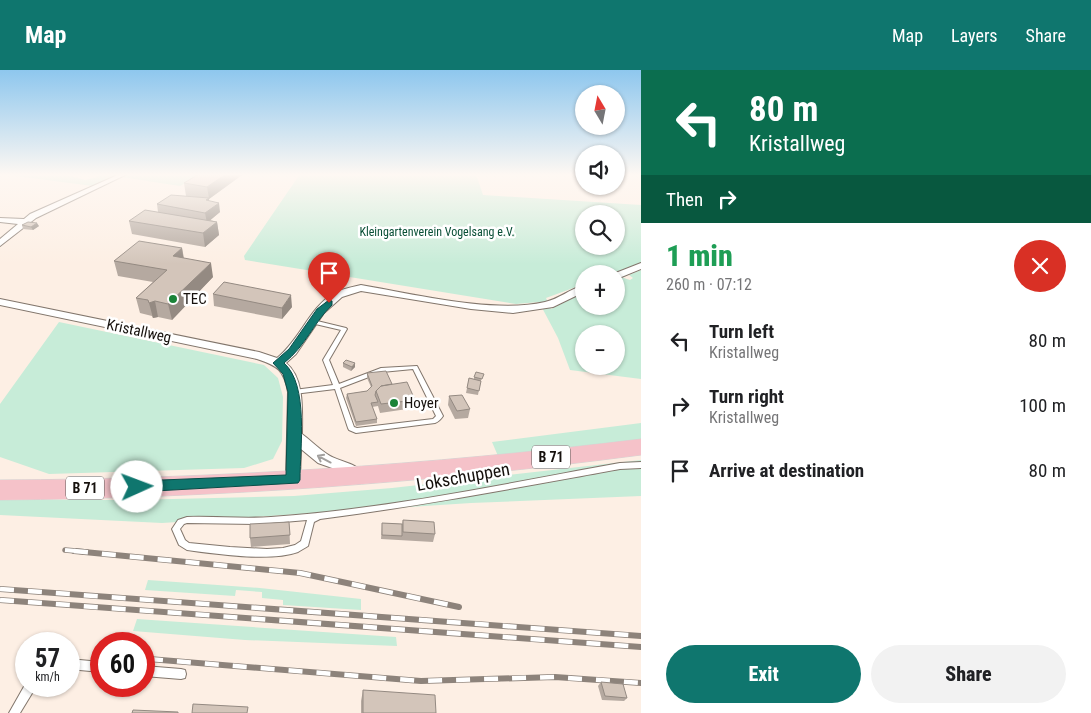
<!DOCTYPE html>
<html lang="en">
<head>
<meta charset="utf-8">
<style>
  body { margin:0; font-family:"Roboto Condensed",sans-serif; background:#f2f2f2; color:#202124; height:100vh; display:flex; flex-direction:column; font-size:19px; white-space:nowrap }
  * { box-sizing:border-box; margin:0 }
  p { font-size:16px; color:#757577 }
  .icon { flex:none; width:28px; height:28px; fill:none; stroke:currentColor; stroke-width:2; stroke-linecap:round; stroke-linejoin:round }
  .map { position:relative; flex:1; overflow:hidden }
  .details { display:flex; flex-direction:column; background:#fff; width:450px }
  .details>* { flex:none }
  .guide { background:#0b6e4f; color:#fff; overflow:hidden }
  .needle { width:32px; rotate:350deg }
  .tools { position:absolute; left:575px; top:15px; display:grid; gap:10px }
  .tools a { display:grid; place-items:center; width:50px; height:50px; border-radius:50%; background:#fff; box-shadow:0 1px 4px #0004; font-size:25px }
  .speed { position:absolute; left:15px; top:562px; display:flex; gap:10px; font-size:25px; font-weight:700; text-align:center }
  .speed>* { display:grid; place-content:center; width:65px; height:65px; border-radius:50%; background:#fff; box-shadow:0 1px 4px #0004; line-height:1 }
  .speed small { font-size:12px; font-weight:400 }
  .speed .limit { border:8px solid #d22; background:#fff; color:#111 }
  .pin { position:absolute; display:grid; place-items:center; width:42px; height:42px; color:#fff; margin:-51px -21px; border-radius:50% 50% 50% 0; rotate:-45deg; box-shadow:0 0 5px #0007 }
  .pin .icon { rotate:45deg }
  .me { position:absolute; width:55px; margin:-28px; rotate:88deg; stroke-linejoin:round; filter:drop-shadow(0 0 4px #0008) }
  .turn { display:flex; align-items:center; gap:18px; height:105px; padding:0 25px; font-size:22px }
  .turn .icon { width:65px; height:65px; stroke-width:2.5 }
  .turn b { display:block; font-size:35px; line-height:42px }
  .then { display:flex; align-items:center; height:48px; padding:0 25px; background:#0003; gap:10px; font-size:19px }
  .round { display:grid; place-items:center; flex:none; width:52px; height:52px; border-radius:26px; background:#f2f2f2 }
  .summary { display:flex; align-items:center; justify-content:space-between; height:85px; padding:0 25px }
  h1 { font-size:30px; font-weight:800; line-height:38px; color:#1e9e55 }
  .action { display:flex; gap:10px; margin-top:auto; padding:10px 25px }
  .action a { flex:1; height:58px; border-radius:30px; background:#0f766e; color:#fff; font-size:20px; font-weight:800; line-height:58px; text-align:center }
  .action a+a { background:#f2f2f2; color:#202124 }
  ul { padding:0; list-style:none }
  li { display:flex; align-items:center; gap:15px; height:65px; padding:0 25px }
  li div { flex:1 }
  li b { display:block; font-size:19px }
  li em { font-style:normal }
  header { display:flex; align-items:center; gap:30px; box-sizing:border-box; height:70px; padding:0 25px; background:#0f766e; color:#fff }
  header strong { font-size:24px }
  nav { display:flex; gap:28px; margin-inline-start:auto; font-size:18px }
  main { display:flex; flex:1; min-height:0 }
  .map>svg:first-child { display:block }
</style>
</head>
<body>
<header>
<strong>Map</strong>
<nav><a>Map</a><a>Layers</a><a>Share</a></nav>
</header>
<main>
<div class="map">
<svg width="641" height="643" viewBox="0 0 641 643">
  <rect width="100%" height="100%" fill="#fdefe4"/>
  <path fill="#c7ecd8" fill-rule="evenodd" d="M0,104L68,105L85,110L97,107L98,104H202L180,116L115,106L93,116Z
    M300,104H476L483,125L641,135V193L611,204H584V214L546,228L551,239L584,222V236H616V209L621,207L630,210L633,208L629,205L641,200V309L570,300L558,268L539,232L516,234L245,190L244,186ZM584,144H616V176H584ZM584,264H616V296H584Z
    M59,252L264,295L278,308L283,327L282,371L273,389L244,398L49,404L0,387V334Z
    M641,353V370L498,386L492,372Z
    M641,390V426L471,433L162,453L0,445V430H131L294,426L392,418Z
    M148,510L260,518L361,529V540L283,535V530L262,528V522L236,520L235,526L145,520Z
    M137,549L396,567L397,576L245,570L133,561Z"/>
  <g fill="none" stroke-linecap="round" stroke-linejoin="round">
    <defs>
      <path id="lane" d="M313,250L346,258L347,259L329,290L339,314L381,298L417,296L443,346C441,349 438,352 435,353L356,363L349,360L348,358L335,319L294,324L292,323L291,322L292,321L294,320L333,315L323,290L341,260L311,253V251ZM413,299L436,346L433,349L357,358L354,357L340,318L382,302Z
        M641,392V398L620,399C520,417 421,436 320,449L314,452L308,476C305,478 301,480 298,482C270,492 217,484 187,480L179,475L172,459L178,450L187,447C215,446 243,449 271,447C388,439 504,414 620,393ZM307,450L301,471L295,475L283,478L267,479L230,477L189,473L185,470L180,459L184,454L187,453L260,454Z
        M69,589L101,592V602L69,599Z
        M144,596L181,599L185,600L186,604L185,608L181,609L144,606Z
        M26,613V616H35L34,620L20,643H9Z"/>
      <path id="street" d="M120,104H127L36,148L0,176V169L18,154L0,152V148L24,149L30,144Z
        M641,193V199L619,208L616,209V204H613Z
        M361,215C414,224 494,244 545,232C559,229 570,219 584,215V222L553,237L513,243L471,239L361,221L342,227L324,243L296,284L286,293C305,308 302,342 302,364C310,370 318,378 327,384C338,392 357,392 364,405L362,409L357,411L352,409L335,399L318,393L301,379L300,410L298,414L293,416L288,414L286,410L288,322C284,300 278,296 257,289L0,235V229L259,282L277,288C300,270 309,238 334,223C342,219 353,217 361,215Z"/>
      <path id="primary" d="M641,369V385C428,413 215,428 0,430V410C215,409 428,395 641,369Z"/>
    </defs>
    <use href="#lane" stroke="#82766c" stroke-width="2"/>
    <use href="#street" stroke="#82766c" stroke-width="2"/>
    <use href="#primary" stroke="#d5d4d3" stroke-width="1"/>
    <use href="#lane" fill="#fff" fill-rule="evenodd"/>
    <use href="#street" fill="#fff" fill-rule="evenodd"/>
    <use href="#primary" fill="#f5c2c9" fill-rule="evenodd"/>
    <defs>
      <path id="rail-far1" d="M65,480L87,482"/>
      <path id="rail" d="M74,481L300,503L459,537
        M0,519L641,566
        M0,530L641,577
        M149,589L421,611L555,607L641,613"/>
    </defs>
    <use href="#rail-far1" stroke="#8d837b" stroke-width="5.5"/>
    <use href="#rail" stroke="#8d837b" stroke-width="6"/>
    <use href="#rail-far1" stroke="#fff" stroke-width="4" stroke-dasharray="11" stroke-linecap="butt"/>
    <use href="#rail" stroke="#fff" stroke-width="4.5" stroke-dasharray="14" stroke-linecap="butt"/>
  </g>
  <path fill="#b5a9a0" d="M199,104H242V105L209,129V131L220,142L210,150L217,152L219,165L205,177L132,164L129,151L158,142L157,134L186,126L184,113Z
    M22,155L39,156L33,160L23,159Z
    M182,178L184,188L213,207L172,250L158,247L153,248L152,246L140,243L136,228L153,212L118,206L114,191Z
    M213,224L292,237L282,249L214,236Z
    M343,293H355V297L351,301L343,297Z
    M367,303L392,314L415,330L414,338L380,343L378,336L372,337L377,349V353L356,356L346,328L347,324L367,321L371,317L367,308Z
    M474,307L482,308L480,313L478,325L466,323L469,308L474,309Z
    M449,326L470,339L468,348L455,349L448,335Z
    M403,450L435,464L433,472L381,469L382,453L402,454Z
    M289,452L290,474L251,477L250,468Z
    M601,612L627,628L624,631L602,630L598,616Z
    M363,620L436,643H361V631Z"/>
  <path fill="#948a82" d="M226,104H242V105L209,129L210,138L206,130L209,128L207,117Z
    M219,133L220,142L207,153L205,143Z
    M217,152L219,165L205,177L203,163Z
    M37,153L39,156L33,160L31,157Z
    M182,178L184,193L173,186Z
    M211,193L213,207L172,250L168,234Z
    M291,225L292,237L282,249V238Z
    M155,231L158,247L153,248L149,233Z
    M355,293V297L351,301L352,297Z"/>
  <path fill="#d3c5ba" stroke="#948a82" d="M199,104H226L207,117L184,113Z
    M171,125L209,128L206,130L219,133L205,143L157,134Z
    M145,140L217,152L203,163L129,151Z
    M28,152L37,153L31,157L22,155Z
    M139,171L182,178L173,186L211,193L168,234L155,231L149,233L148,230L136,228L167,200L114,191Z
    M224,212L291,225L282,238L213,224Z
    M346,290L355,293L352,297L343,293Z
    M386,301L392,314L381,316L376,321L375,325L378,332L371,333L377,349L356,352L347,324L367,321L372,316L367,303Z
    M476,302L484,304L482,309L474,307Z
    M469,308L481,311L479,321L467,318Z
    M407,312L415,330L381,334L376,321L381,316Z
    M462,325L470,339L457,341L449,326Z
    M403,450L434,452L435,464L403,462Z
    M289,452L290,465L250,468V454Z
    M382,453L402,454V466L382,465Z
    M601,612L623,614L627,628L605,626Z
    M363,620L435,625L436,643H363Z
    M193,634L248,637L247,643H192Z
    M133,640L178,642V643H132Z"/>
  <defs><path id="oneway-shaft" d="M-6 0H5M1.5-3L5.5 0L1.5 3" fill="none" stroke-width="1.6" stroke-linecap="round" stroke-linejoin="round" transform="scale(1.25)"/></defs>
  <use stroke="#a2a09e" href="#oneway-shaft" transform="translate(324 389) rotate(-152)"/>
  <linearGradient id="sky" x2="0" y2="1"><stop stop-color="#8ec7ee"/><stop offset="0.54" stop-color="#fef8f3"/><stop offset="1" stop-color="#fef8f3" stop-opacity="0"/></linearGradient>
  <rect width="641" height="194" fill="url(#sky)"/>
  <path fill="#0f766e" stroke="#0a4d48" d="M329,230L332,231V235C314,252 305,277 284,293C309,315 300,378 300,410L298,413L137,422L132,421L130,417L132,413L137,411L286,405L288,322L283,304L273,293L289,279L317,239Z"/>
  <g fill="#1a8338" stroke="#fff" stroke-width="2">
    <circle cx="173" cy="229" r="5"/>
    <circle cx="394" cy="333" r="5"/>
  </g>
  <g text-anchor="middle" stroke-width="5" stroke-linejoin="round" paint-order="stroke">
    <g font-size="12" fill="#084e35" stroke="#fff">
      <text x="437" y="166">Kleingartenverein Vogelsang e.V.</text>
    </g>
    <g fill="#fff" stroke="#5c5856" stroke-width="1">
      <rect x="532" y="375.5" width="38" height="23" rx="4"/>
      <rect x="66" y="406.5" width="38" height="23" rx="4"/>
    </g>
    <g font-size="14" font-weight="bold" fill="#16110d">
      <text x="551" y="392">B 71</text>
      <text x="85" y="423">B 71</text>
    </g>
    <g font-size="15" fill="#16110d" stroke="#fff" text-anchor="start">
      <text x="183" y="234">TEC</text>
      <text x="404" y="338">Hoyer</text>
    </g>
    <g font-size="15" fill="#16110d" stroke="#fff">
      <text transform="translate(139 261) rotate(12)" y="5">Kristallweg</text>
    </g>
    <g font-size="18" fill="#16110d" stroke="#fff">
      <text transform="translate(463 407) rotate(-10)" y="6">Lokschuppen</text>
    </g>
  </g>
</svg>
<div class="tools">
<a><svg class="needle" viewBox="-14 -14 28 28"><path d="M0-13l5 13h-10z" fill="#e53935"/><path d="M0 13l5-13h-10z" fill="#757577"/></svg></a>
<a><svg class="icon" aria-label="sound" viewBox="0 0 24 24"><path d="M4 9h4l5-4v14l-5-4H4zM17 9q2 3 0 6"/></svg></a>
<a><svg class="icon" aria-label="search" viewBox="0 0 24 24"><circle cx="10" cy="10" r="6"/><path d="M15 15l6 6"/></svg></a>
<a>+</a>
<a>−</a>
</div>
<div class="speed"><div>57<small>km/h</small></div><div class="limit">60</div></div>
<div class="pin" style="left:329px;top:233px;background:#d93025"><svg class="icon" aria-label="arrive" viewBox="0 0 24 24"><path d="M6 21V4h12l-3 4 3 4H6"/></svg></div>
<svg class="me" style="left:137px;top:417px" viewBox="-20 -20 40 40"><circle r="19" fill="#fff"/><path d="M0-13L10 11 0 6-10 11z" fill="#0f766e"/></svg>
</div>
<section class="details">
<div class="guide">
<div class="turn"><svg class="icon" aria-label="left" viewBox="0 0 24 24"><path d="M17 20v-9H6M10 6l-5 5 5 5"/></svg><div><b>80 m</b>Kristallweg</div></div>
<div class="then">Then<svg class="icon" aria-label="right" viewBox="0 0 24 24"><path d="M7 20v-9h11M14 6l5 5-5 5"/></svg></div>
</div>
<div class="summary"><div><h1>1 min</h1><p>260 m · 07:12</p></div><a class="round" style="background:#d93025;color:#fff"><svg class="icon" aria-label="close" viewBox="0 0 24 24"><path d="M6 6l12 12M18 6L6 18"/></svg></a></div>
<ul>
<li><svg class="icon" aria-label="left" viewBox="0 0 24 24"><path d="M17 20v-9H6M10 6l-5 5 5 5"/></svg><div><b>Turn left</b><p>Kristallweg</p></div><em>80 m</em></li>
<li><svg class="icon" aria-label="right" viewBox="0 0 24 24"><path d="M7 20v-9h11M14 6l5 5-5 5"/></svg><div><b>Turn right</b><p>Kristallweg</p></div><em>100 m</em></li>
<li><svg class="icon" aria-label="arrive" viewBox="0 0 24 24"><path d="M6 21V4h12l-3 4 3 4H6"/></svg><div><b>Arrive at destination</b></div><em>80 m</em></li>
</ul>
<div class="action"><a>Exit</a><a>Share</a></div>
</section>
</main>
</body>
</html>
